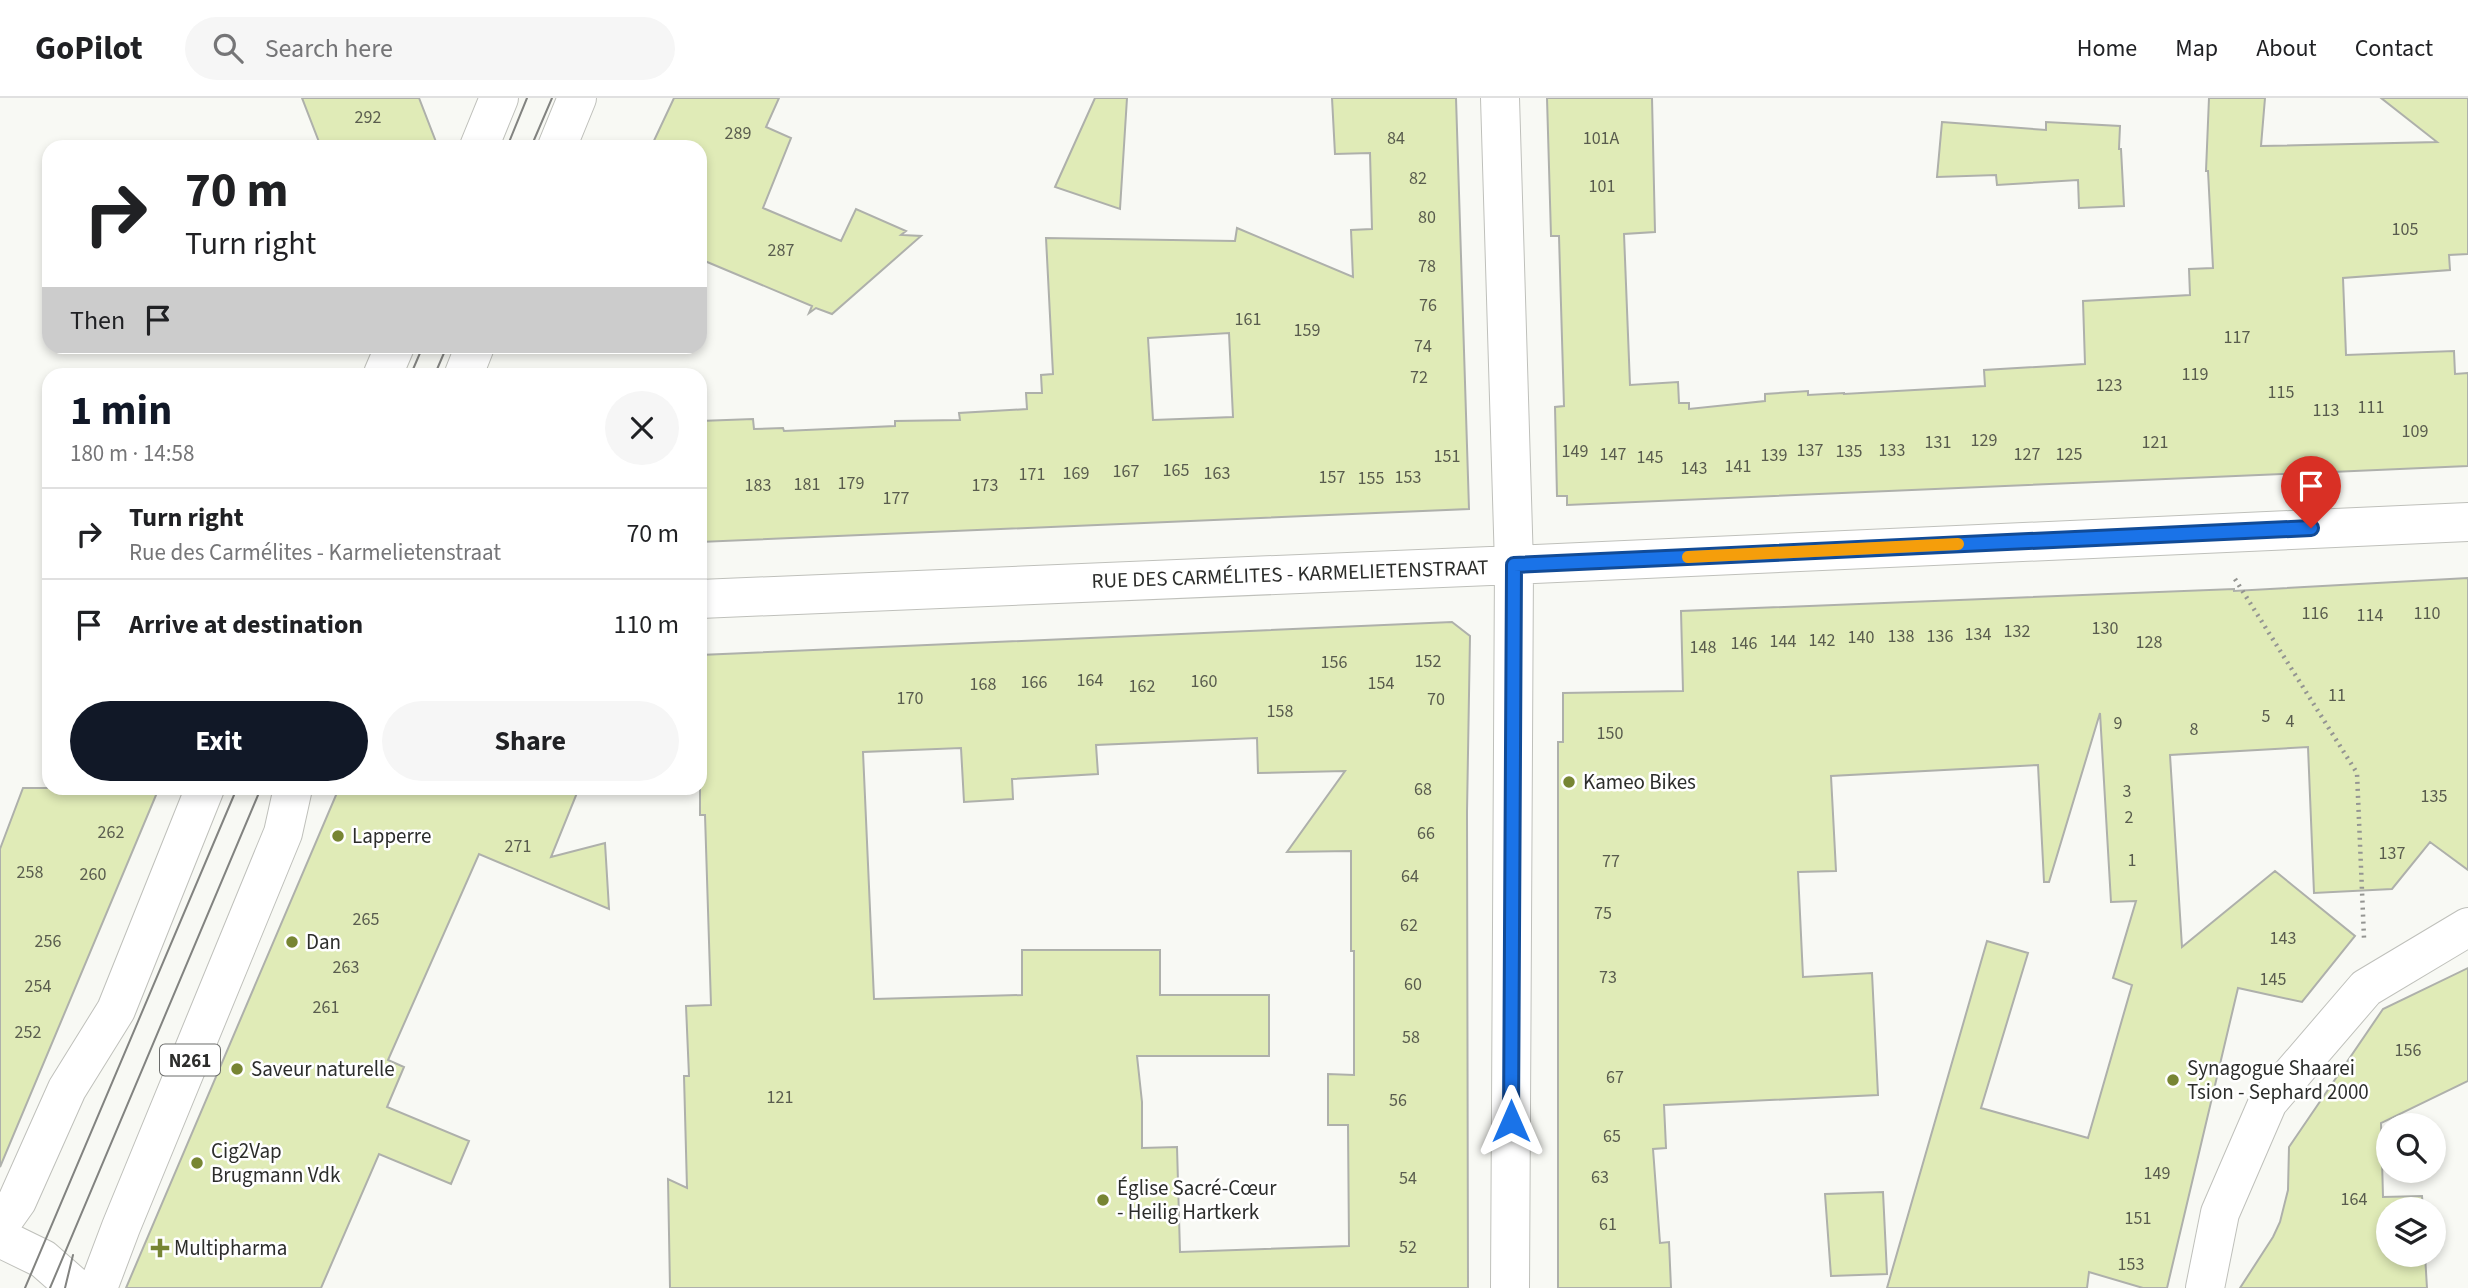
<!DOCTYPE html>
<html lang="en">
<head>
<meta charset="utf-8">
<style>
  body { margin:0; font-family:"Source Sans 3",sans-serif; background:#f6f6f6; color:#202124; height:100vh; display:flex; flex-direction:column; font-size:26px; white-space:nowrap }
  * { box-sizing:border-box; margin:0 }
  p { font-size:23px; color:#757577 }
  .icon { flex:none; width:38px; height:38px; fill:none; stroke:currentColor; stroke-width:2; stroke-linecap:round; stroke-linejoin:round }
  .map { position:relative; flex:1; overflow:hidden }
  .side { position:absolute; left:42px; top:270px; width:665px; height:427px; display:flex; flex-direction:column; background:#fff; border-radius:21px; box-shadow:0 4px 10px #0003 }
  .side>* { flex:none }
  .hud { position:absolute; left:42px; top:42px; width:665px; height:214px; border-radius:21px; box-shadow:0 4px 10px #0003; background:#fff; color:#202124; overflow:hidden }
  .controls { position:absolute; left:2376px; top:1015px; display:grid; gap:14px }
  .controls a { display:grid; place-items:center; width:70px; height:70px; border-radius:50%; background:#fff; box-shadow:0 4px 10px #0003; font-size:35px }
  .pin { position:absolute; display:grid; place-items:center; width:60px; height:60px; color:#fff; margin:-72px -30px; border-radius:50% 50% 50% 0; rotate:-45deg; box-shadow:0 0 7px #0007 }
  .pin .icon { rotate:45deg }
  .me { position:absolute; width:77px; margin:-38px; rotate:0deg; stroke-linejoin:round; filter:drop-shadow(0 0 5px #0008) }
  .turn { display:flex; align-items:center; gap:24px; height:147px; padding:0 28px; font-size:32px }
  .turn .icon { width:91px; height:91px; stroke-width:2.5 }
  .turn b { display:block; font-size:49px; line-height:60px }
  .then { display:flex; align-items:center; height:66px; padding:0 28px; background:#0003; gap:14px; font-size:26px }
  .round { display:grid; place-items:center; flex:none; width:74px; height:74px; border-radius:37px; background:#f6f6f6 }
  .head { display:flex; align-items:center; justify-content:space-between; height:119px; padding:0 28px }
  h1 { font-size:42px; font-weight:700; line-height:52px; color:#111827 }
  .button { display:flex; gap:14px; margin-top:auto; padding:14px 28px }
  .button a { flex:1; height:80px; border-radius:42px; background:#111827; color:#fff; font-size:28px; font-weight:700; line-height:80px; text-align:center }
  .button a+a { background:#f6f6f6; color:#202124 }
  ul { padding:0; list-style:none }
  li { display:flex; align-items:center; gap:21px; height:91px; padding:0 28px; border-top:2px solid #e0e0e0 }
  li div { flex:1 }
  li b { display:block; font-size:26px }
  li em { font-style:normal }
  header { display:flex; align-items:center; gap:42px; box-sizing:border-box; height:98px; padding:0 35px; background:#fff; border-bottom:2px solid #e0e0e0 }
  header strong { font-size:33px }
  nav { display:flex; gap:38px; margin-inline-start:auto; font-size:24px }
  .search { width:490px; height:63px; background:#f6f6f6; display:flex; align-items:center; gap:18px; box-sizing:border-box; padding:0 24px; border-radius:38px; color:#757577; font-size:26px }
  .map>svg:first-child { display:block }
</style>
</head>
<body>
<header>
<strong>GoPilot</strong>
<div class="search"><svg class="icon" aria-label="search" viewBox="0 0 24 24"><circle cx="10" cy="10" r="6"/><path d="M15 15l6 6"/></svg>Search here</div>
<nav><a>Home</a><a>Map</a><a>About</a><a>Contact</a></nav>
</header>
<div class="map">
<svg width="2468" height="1190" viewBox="0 0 2468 1190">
  <rect width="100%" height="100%" fill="#f8f9f4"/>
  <path fill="#e0ebb7" stroke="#aeb0ab" stroke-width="2" fill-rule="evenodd" d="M302,0H419L438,49H321Z
    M674,0H779L766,29L791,40L763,110L841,143L856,111L906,133L901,137L921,138L832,216L816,210L809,215L812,208L700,161V49H651Z
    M1095,0H1127L1120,111L1055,89Z
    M1332,0H1456L1469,411L700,444V323L753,321L754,331L783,330L784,333L895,328V323L960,322L959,315L1027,311L1026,295H1042L1041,277L1053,276L1046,140L1235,143L1237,130L1353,179L1351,132L1372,131L1370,55L1335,56ZM1229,235L1233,319L1153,322L1148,240Z
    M1547,0H1652L1655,134L1624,136L1630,287L1678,284L1679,305H1689V311L1765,303V296L1808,293V297L1844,295V296L1985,288L1984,272L2085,266L2083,203L2190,197L2189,171L2213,170L2208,73H2206L2209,0H2265L2261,48L2437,44L2381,0H2468V156L2449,157L2450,172L2343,180L2346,257L2454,253L2455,276L2468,275V368L1567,407V398H1557L1555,309L1564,308L1560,173L1559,138H1551Z
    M1942,24L2046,32V24L2120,28L2119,51H2121L2124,108L2079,110L2078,82L1997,87L1996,77L1937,79Z
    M2468,480V772L2430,744L2392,791L2314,795L2308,649L2170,657L2182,849L2275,773L2355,838L2302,904L2238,890L2167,1190H2143L2089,1174L2087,1190H1887L1987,843L2028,855L1981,1010L2088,1040L2132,887L2113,880L2136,803L2111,804L2100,615L2049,784H2044L2038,667L1831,678L1836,773L1798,774L1803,879L1872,875L1878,997L1664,1007L1666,1050L1653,1051L1660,1145L1669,1144L1671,1190H1558V644H1563V595L1683,593L1681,513L2234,491V493Z
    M1452,524L1470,538L1467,714L1468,1190H670L668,1081L687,1090L684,978H689L686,908L711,907L705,717H700V557ZM1257,640L1258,675L1345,673L1287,754L1351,753V853H1354V977L1328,976V1027H1348L1349,1148L1180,1154L1177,1049L1142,1050V1004L1137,958H1269V897H1160V852H1022V897L874,901L863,654L961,650L964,704L1013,701L1012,681L1098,676L1096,647Z
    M23,690H159L0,1069V751Z
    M339,690H579L551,759L605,745L609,811L479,756L388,962L404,969L387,1009L469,1043L451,1086L379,1056L321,1190H126Z
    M2468,870V983L2381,1025L2383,1099L2422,1098L2423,1111H2389V1157H2425L2427,1190H2240L2273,1139L2280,1124L2288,1092L2289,1049L2383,911Z
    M1883,1094L1887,1176L1831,1178L1825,1096Z"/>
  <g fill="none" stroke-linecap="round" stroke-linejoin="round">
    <defs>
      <path id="minor" d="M1500,0L1514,467L1510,1190
        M700,501L1514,467L2468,424
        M2205,1190L2220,1115L2268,1004L2366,890L2468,829"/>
      <path id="major" d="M479,49L499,0
        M557,49L577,0
        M383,276L395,248
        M464,276L475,248
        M0,1127L17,1103L67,991L116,912L205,690
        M0,1140L43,1161L76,1190
        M98,1190L121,1129L283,735L293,690"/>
    </defs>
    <use href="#minor" stroke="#bfc0bb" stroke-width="40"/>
    <use href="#major" stroke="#bfc0bb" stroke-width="40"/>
    <path stroke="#949592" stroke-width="4.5" stroke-dasharray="2 5" stroke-linecap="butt" d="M2235,481L2357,675L2364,840"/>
    <use href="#minor" stroke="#fff" stroke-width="38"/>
    <use href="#major" stroke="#fff" stroke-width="38"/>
    <path stroke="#828380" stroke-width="2" d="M507,49L527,0
      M531,49L552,0
      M411,276L423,248
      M435,276L447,248
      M25,1190L237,690
      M50,1190L261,690
      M65,1190L73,1157"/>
  </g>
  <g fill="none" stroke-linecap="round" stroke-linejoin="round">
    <defs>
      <path id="route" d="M1511,1023L1514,467L2311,430"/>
    </defs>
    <use href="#route" stroke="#114b97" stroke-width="18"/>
    <use href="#route" stroke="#1a73e8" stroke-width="12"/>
    <path stroke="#f59e0b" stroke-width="12" d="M1688,459L1958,446"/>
  </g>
  <g fill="#778533" stroke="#fff" stroke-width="2.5">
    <circle cx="1569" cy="684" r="7"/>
    <circle cx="338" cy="738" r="7"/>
    <circle cx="292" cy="844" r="7"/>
    <circle cx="237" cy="971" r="7"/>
    <circle cx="2173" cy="982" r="7"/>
    <circle cx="197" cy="1065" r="7"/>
    <circle cx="1103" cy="1102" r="7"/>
    <path d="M156.5 1139.5h7v7h7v7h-7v7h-7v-7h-7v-7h7z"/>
  </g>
  <g text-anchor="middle" stroke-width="5" stroke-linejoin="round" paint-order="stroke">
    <g font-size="18" fill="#595c4e">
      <text x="368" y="25">292</text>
      <text x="738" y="41">289</text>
      <text x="1396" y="46">84</text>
      <text x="1601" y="46">101A</text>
      <text x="1418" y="86">82</text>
      <text x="1602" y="94">101</text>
      <text x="1427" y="125">80</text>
      <text x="2405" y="137">105</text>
      <text x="781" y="158">287</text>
      <text x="1427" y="174">78</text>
      <text x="1428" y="213">76</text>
      <text x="1248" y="227">161</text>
      <text x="1307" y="238">159</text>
      <text x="2237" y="245">117</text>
      <text x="1423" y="254">74</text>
      <text x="2195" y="282">119</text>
      <text x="1419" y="285">72</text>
      <text x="2109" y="293">123</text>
      <text x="2281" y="300">115</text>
      <text x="2371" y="315">111</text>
      <text x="2326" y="318">113</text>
      <text x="2415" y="339">109</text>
      <text x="1984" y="348">129</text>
      <text x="1938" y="350">131</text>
      <text x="2155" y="350">121</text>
      <text x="1810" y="358">137</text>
      <text x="1892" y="358">133</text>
      <text x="1575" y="359">149</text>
      <text x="1849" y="359">135</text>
      <text x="1613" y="362">147</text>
      <text x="2027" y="362">127</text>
      <text x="2069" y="362">125</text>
      <text x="1774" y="363">139</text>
      <text x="1447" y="364">151</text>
      <text x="1650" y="365">145</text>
      <text x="1738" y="374">141</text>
      <text x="1694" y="376">143</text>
      <text x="1176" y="378">165</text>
      <text x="1126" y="379">167</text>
      <text x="1076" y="381">169</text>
      <text x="1217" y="381">163</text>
      <text x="1032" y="382">171</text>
      <text x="1332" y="385">157</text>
      <text x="1408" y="385">153</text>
      <text x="1371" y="386">155</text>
      <text x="851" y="391">179</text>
      <text x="807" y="392">181</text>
      <text x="758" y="393">183</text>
      <text x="985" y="393">173</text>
      <text x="896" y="406">177</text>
      <text x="2315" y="521">116</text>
      <text x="2427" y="521">110</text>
      <text x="2370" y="523">114</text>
      <text x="2105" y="536">130</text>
      <text x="2017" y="539">132</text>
      <text x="1978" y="542">134</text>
      <text x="1901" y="544">138</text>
      <text x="1940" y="544">136</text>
      <text x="1861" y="545">140</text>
      <text x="1822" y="548">142</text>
      <text x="1783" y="549">144</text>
      <text x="2149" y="550">128</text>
      <text x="1744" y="551">146</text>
      <text x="1703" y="555">148</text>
      <text x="1428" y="569">152</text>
      <text x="1334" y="570">156</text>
      <text x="1090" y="588">164</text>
      <text x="1204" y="589">160</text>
      <text x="1034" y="590">166</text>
      <text x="1381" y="591">154</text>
      <text x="983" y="592">168</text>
      <text x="1142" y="594">162</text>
      <text x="2337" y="603">11</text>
      <text x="910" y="606">170</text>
      <text x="1436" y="607">70</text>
      <text x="1280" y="619">158</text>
      <text x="2266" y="624">5</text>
      <text x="2290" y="629">4</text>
      <text x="2118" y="631">9</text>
      <text x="2194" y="637">8</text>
      <text x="1610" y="641">150</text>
      <text x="1423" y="697">68</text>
      <text x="2127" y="699">3</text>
      <text x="2434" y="704">135</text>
      <text x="2129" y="725">2</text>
      <text x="111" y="740">262</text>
      <text x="1426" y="741">66</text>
      <text x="518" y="754">271</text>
      <text x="2392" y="761">137</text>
      <text x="2132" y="768">1</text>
      <text x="1611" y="769">77</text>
      <text x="30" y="780">258</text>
      <text x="93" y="782">260</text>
      <text x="1410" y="784">64</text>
      <text x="1603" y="821">75</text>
      <text x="366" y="827">265</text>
      <text x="1409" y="833">62</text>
      <text x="2283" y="846">143</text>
      <text x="48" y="849">256</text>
      <text x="346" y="875">263</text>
      <text x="1608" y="885">73</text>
      <text x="2273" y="887">145</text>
      <text x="1413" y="892">60</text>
      <text x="38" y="894">254</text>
      <text x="326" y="915">261</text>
      <text x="28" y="940">252</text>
      <text x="1411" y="945">58</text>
      <text x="2408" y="958">156</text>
      <text x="1615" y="985">67</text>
      <text x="780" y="1005">121</text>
      <text x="1398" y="1008">56</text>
      <text x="1612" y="1044">65</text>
      <text x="2157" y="1081">149</text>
      <text x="1600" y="1085">63</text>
      <text x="1408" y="1086">54</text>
      <text x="2354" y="1107">164</text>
      <text x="2138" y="1126">151</text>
      <text x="1608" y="1132">61</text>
      <text x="1408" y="1155">52</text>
      <text x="2131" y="1172">153</text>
    </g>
    <rect fill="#fff" stroke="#6b6c6b" stroke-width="2" x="160" y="946.5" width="60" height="31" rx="5"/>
    <g font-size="19" font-weight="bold" fill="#2c2d2b">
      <text x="190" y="969">N261</text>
    </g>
    <g font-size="21" fill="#2c2d2b" stroke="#fff">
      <text transform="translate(1290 476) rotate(-2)" y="7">RUE DES CARMÉLITES - KARMELIETENSTRAAT</text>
    </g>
    <g font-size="21" fill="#2c2d2b" stroke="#fff" text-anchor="start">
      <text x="1583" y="691">Kameo Bikes</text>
      <text x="352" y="745">Lapperre</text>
      <text x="306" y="851">Dan</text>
      <text x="2187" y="977">Synagogue Shaarei<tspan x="2187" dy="24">Tsion - Sephard 2000</tspan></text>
      <text x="251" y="978">Saveur naturelle</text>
      <text x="211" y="1060">Cig2Vap<tspan x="211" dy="24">Brugmann Vdk</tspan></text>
      <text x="1117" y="1097">Église Sacré-Cœur<tspan x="1117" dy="24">- Heilig Hartkerk</tspan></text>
      <text x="174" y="1157">Multipharma</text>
    </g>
  </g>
</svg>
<div class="controls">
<a><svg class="icon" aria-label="search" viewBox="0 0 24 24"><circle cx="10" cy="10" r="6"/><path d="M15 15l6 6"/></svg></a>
<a><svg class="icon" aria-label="layers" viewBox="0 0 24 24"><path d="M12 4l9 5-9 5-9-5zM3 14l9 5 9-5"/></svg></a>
</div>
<div class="pin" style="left:2311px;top:430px;background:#d93025"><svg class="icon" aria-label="arrive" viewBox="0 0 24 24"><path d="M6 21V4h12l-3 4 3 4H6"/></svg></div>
<svg class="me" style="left:1511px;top:1023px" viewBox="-20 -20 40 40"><path d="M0-17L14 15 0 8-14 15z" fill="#1a73e8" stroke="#fff" stroke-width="4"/></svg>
<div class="hud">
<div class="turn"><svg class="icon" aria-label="right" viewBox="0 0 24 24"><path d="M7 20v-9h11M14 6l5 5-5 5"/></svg><div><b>70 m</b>Turn right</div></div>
<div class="then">Then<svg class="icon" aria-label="arrive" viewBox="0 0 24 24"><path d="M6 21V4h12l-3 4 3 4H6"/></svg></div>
</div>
<section class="side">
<div class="head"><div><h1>1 min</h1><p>180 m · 14:58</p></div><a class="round"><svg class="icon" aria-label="close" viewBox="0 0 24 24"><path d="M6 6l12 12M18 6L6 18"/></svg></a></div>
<ul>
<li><svg class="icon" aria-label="right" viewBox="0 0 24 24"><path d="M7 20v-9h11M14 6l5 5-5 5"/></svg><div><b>Turn right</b><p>Rue des Carmélites - Karmelietenstraat</p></div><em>70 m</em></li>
<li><svg class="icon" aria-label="arrive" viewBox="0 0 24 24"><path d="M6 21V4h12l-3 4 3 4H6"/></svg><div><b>Arrive at destination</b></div><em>110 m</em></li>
</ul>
<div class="button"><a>Exit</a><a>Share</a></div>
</section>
</div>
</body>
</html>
